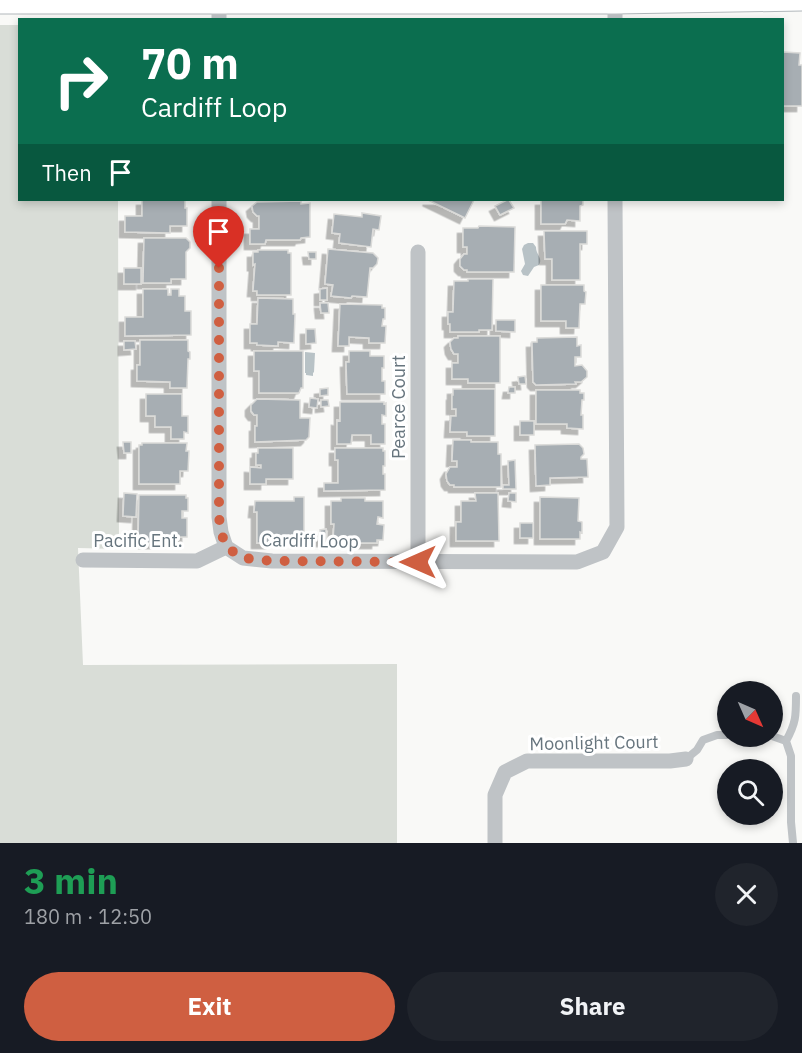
<!DOCTYPE html>
<html lang="en">
<head>
<meta charset="utf-8">
<style>
  body { margin:0; font-family:"IBM Plex Sans",sans-serif; background:#20242c; color:#f1f3f6; height:100vh; display:flex; flex-direction:column; font-size:22px; white-space:nowrap }
  * { box-sizing:border-box; margin:0 }
  p { font-size:20px; color:#9ea1a6 }
  .icon { flex:none; width:33px; height:33px; fill:none; stroke:currentColor; stroke-width:2; stroke-linecap:round; stroke-linejoin:round }
  .map { position:relative; height:843px; overflow:hidden }
  .side { display:flex; flex-direction:column; background:#171b24; flex:1 }
  .side>* { flex:none }
  .top-card { position:absolute; left:18px; top:18px; width:766px; height:183px; border-radius:0px; box-shadow:0 3px 9px #0003; background:#0b6e4f; color:#fff; overflow:hidden }
  .needle { width:39px; rotate:135deg }
  .buttons { position:absolute; left:717px; top:681px; display:grid; gap:12px }
  .buttons a { display:grid; place-items:center; width:66px; height:66px; border-radius:50%; background:#171b24; box-shadow:0 3px 9px #0003; font-size:30px }
  .pin { position:absolute; display:grid; place-items:center; width:51px; height:51px; color:#fff; margin:-62px -26px; border-radius:50% 50% 50% 0; rotate:-45deg; box-shadow:0 0 6px #0007 }
  .pin .icon { rotate:45deg }
  .me { position:absolute; width:66px; margin:-33px; rotate:270deg; stroke-linejoin:round; filter:drop-shadow(0 0 4px #0008) }
  .turn { display:flex; align-items:center; gap:21px; height:126px; padding:0 24px; font-size:27px }
  .turn .icon { width:78px; height:78px; stroke-width:2.5 }
  .turn b { display:block; font-size:42px; line-height:51px }
  .then { display:flex; align-items:center; height:57px; padding:0 24px; background:#0003; gap:12px; font-size:22px }
  .round { display:grid; place-items:center; flex:none; width:63px; height:63px; border-radius:32px; background:#20242c }
  .head { display:flex; align-items:center; justify-content:space-between; height:102px; padding:0 24px }
  h1 { font-size:36px; font-weight:700; line-height:45px; color:#1e9e55 }
  .primary-button { display:flex; gap:12px; margin-top:auto; padding:12px 24px }
  .primary-button a { flex:1; height:69px; border-radius:36px; background:#cf5f41; color:#fff; font-size:24px; font-weight:700; line-height:69px; text-align:center }
  .primary-button a+a { background:#20242c; color:#f1f3f6 }
  .map>svg:first-child { display:block }
</style>
</head>
<body>
<div class="map">
<svg width="802" height="843" viewBox="0 0 802 843">
  <defs>
    <filter id="shadow"><feDropShadow dx="-5.5" dy="5.5" stdDeviation="0" flood-color="#0004"/></filter>
  </defs>
  <rect width="100%" height="100%" fill="#f9f9f7"/>
  <path fill="#d9ddd7" d="M0,25H19L20,200H118L119,549L78,548L83,665L397,664V843H0Z"/>
  <path fill="#b8c2c6" d="M528,243H533L536,247C536,255 543,258 539,265L534,267L528,276L523,275L521,271L525,264L522,249L524,245Z
    M305,352L315,353L314,372L313,373V376L306,375V373H305Z"/>
  <path fill="#a7aeb3" stroke="#dbdbd9" stroke-width="1.5" filter="url(#shadow)" d="M783,52L800,53L799,65H802V106H783Z
    M142,200H191H185V208H187V226H170V233L125,232V216H142Z
    M428,200H474L465,218Z
    M507,200H509L514,208L500,215L495,206Z
    M541,200H583V205L580,206V221L567,220L565,224H541Z
    M301,201V204L310,203V237L301,238L300,240H266L265,244H250V229H259V216H257L253,212L252,206L257,202Z
    M362,213L381,216L379,230L373,229L371,247L339,243L340,234L332,233L334,214L362,217Z
    M479,226L515,227L514,272H467V270H464L460,266V259L464,254H467V247H463V228H478Z
    M544,231H587V244H580V280H552V259H545Z
    M144,238H186L190,242V248L186,252V279H171V283H143Z
    M328,249L373,253L378,258L377,264L373,268H370L367,297L352,296L351,298L331,296L333,285L325,284Z
    M258,250H288V253H291V295H257V291H253L255,264L253,265V252H258Z
    M308,252H316V259H309Z
    M124,268H141V284H124Z
    M468,279H493L492,330H479V332H450V324H448V312H453L454,281H468Z
    M541,285H584V291L586,292L585,304H580L579,328H566V321H541Z
    M327,288V300H320V289Z
    M143,289H168V295H171V289H179V296H185V311H191V335L125,336V317H143Z
    M258,298L293,299V314H295L294,343L278,342V346L257,345V343H250V324H257Z
    M320,303H328L329,313H321Z
    M340,304L382,305V308H385V319H383L382,326H386L385,343H369V338L349,337V346H338Z
    M496,320H515V332L496,331Z
    M306,329H315L316,343L306,344Z
    M458,336H500V383H468V379H452V363H458V354H454L451,349L450,342L454,338H458Z
    M577,337V346L581,345V357H575V366L582,365L587,371V377L581,382H575L576,384L536,385L533,382L532,342H537V338Z
    M140,340H188V351L190,352V359H188L187,388H170V382L137,381V365H140Z
    M124,341H135L136,349L124,350Z
    M254,351H303V388H301L299,393H259V371H254Z
    M349,351H370V356H384V368H382V381H385V394H347L346,362H349Z
    M525,376L526,384H519L518,377Z
    M509,387H515V393H508Z
    M328,388V395L320,396V389Z
    M453,389H495V436H467V432H450L451,416H456V409H452V395H453Z
    M536,390H580V393H584V400H582L581,415H583V429L567,428V424H536Z
    M146,394H182V416H188V433L184,432V439H171V427H155V416H146Z
    M310,398L318,399L317,408L309,407Z
    M257,399L300,400V418H310L309,437L306,440L255,442V426H257V415H254L251,411V405Z
    M321,400H328L329,406L321,407Z
    M340,402H384V404L386,403V416L382,415V424H385V444H371V435H352L351,444H337V420L340,421Z
    M520,421H534V435H520Z
    M453,440H471V442H498V454H501V487H454V485H450L447,481L446,474L450,467H457V461H452Z
    M123,442H131V453H124Z
    M142,443H187L186,451H189L188,471H180V484H139V445H142Z
    M579,444L583,448L584,454L581,457V459H587L588,477L550,478V485L536,486L535,445Z
    M258,448H293V479H266V484H250V467L261,468V465H256V453H258Z
    M335,448H383V451H385V466H383V474H385V490L324,491V483H338V460H335Z
    M515,460L516,489H503V485H509L508,461Z
    M124,493L137,494L136,517L123,516Z
    M475,493H498L499,541H456V522H461V501H476Z
    M509,493H516V502L508,501Z
    M139,495H186V498H188V511H182V518H187V537H171V543H144V541H138Z
    M294,497H304V537H277V541H271V543H257V512H254L255,501H294Z
    M540,497L579,498L578,521L582,522V533L580,532V539H540Z
    M341,498H365V501H383V518L378,517L377,524L384,525L383,540H377V543H348V540H333L334,524H331V501H341Z
    M520,523H533V538H520Z
    M326,529V541H321L320,530Z"/>
  <g fill="none" stroke-linecap="round" stroke-linejoin="round">
    <defs>
      <path id="secondary" d="M0,3H615L802,0"/>
    </defs>
    <use href="#secondary" stroke="#b1b7bb" stroke-width="23"/>
    <path stroke="#bfc3c6" stroke-width="8" d="M772,736L786,741L791,756V822L793,843
      M786,741C796,723 796,716 796,696
      M686,759L697,750L703,740L717,735H728"/>
    <path stroke="#bfc3c6" stroke-width="15" d="M219,3V20
      M615,20V3
      M219,200V517L221,532L226,547L243,558L272,561L577,562L603,552L617,527L615,200
      M418,252V562
      M83,560L197,561L226,547
      M495,843V795L505,772L527,761H670L686,759"/>
    <use href="#secondary" stroke="#fff" stroke-width="21"/>
  </g>
  <g fill="none" stroke-linecap="round" stroke-linejoin="round">
    <path stroke="#cf5f41" stroke-width="10" stroke-dasharray="0 18" d="M219,268V517L221,532L226,547L243,558L272,561L418,562"/>
  </g>
  <g text-anchor="middle" stroke-width="6" stroke-linejoin="round" paint-order="stroke">
    <g font-size="18" fill="#67757e" stroke="#fff">
      <text transform="translate(399 407) rotate(-90)" y="6">Pearce Court</text>
      <text x="138" y="547">Pacific Ent.</text>
      <text transform="translate(310 541) rotate(1)" y="6">Cardiff Loop</text>
      <text transform="translate(594 743) rotate(-1)" y="6">Moonlight Court</text>
    </g>
  </g>
</svg>
<div class="buttons">
<a><svg class="needle" viewBox="-14 -14 28 28"><path d="M0-13l5 13h-10z" fill="#e53935"/><path d="M0 13l5-13h-10z" fill="#9ea1a6"/></svg></a>
<a><svg class="icon" aria-label="search" viewBox="0 0 24 24"><circle cx="10" cy="10" r="6"/><path d="M15 15l6 6"/></svg></a>
</div>
<div class="pin" style="left:219px;top:268px;background:#d93025"><svg class="icon" aria-label="arrive" viewBox="0 0 24 24"><path d="M6 21V4h12l-3 4 3 4H6"/></svg></div>
<svg class="me" style="left:418px;top:562px" viewBox="-20 -20 40 40"><path d="M0-17L14 15 0 8-14 15z" fill="#cf5f41" stroke="#fff" stroke-width="4"/></svg>
<div class="top-card">
<div class="turn"><svg class="icon" aria-label="right" viewBox="0 0 24 24"><path d="M7 20v-9h11M14 6l5 5-5 5"/></svg><div><b>70 m</b>Cardiff Loop</div></div>
<div class="then">Then<svg class="icon" aria-label="arrive" viewBox="0 0 24 24"><path d="M6 21V4h12l-3 4 3 4H6"/></svg></div>
</div>
</div>
<section class="side">
<div class="head"><div><h1>3 min</h1><p>180 m · 12:50</p></div><a class="round"><svg class="icon" aria-label="close" viewBox="0 0 24 24"><path d="M6 6l12 12M18 6L6 18"/></svg></a></div>
<div class="primary-button"><a>Exit</a><a>Share</a></div>
</section>
</body>
</html>
